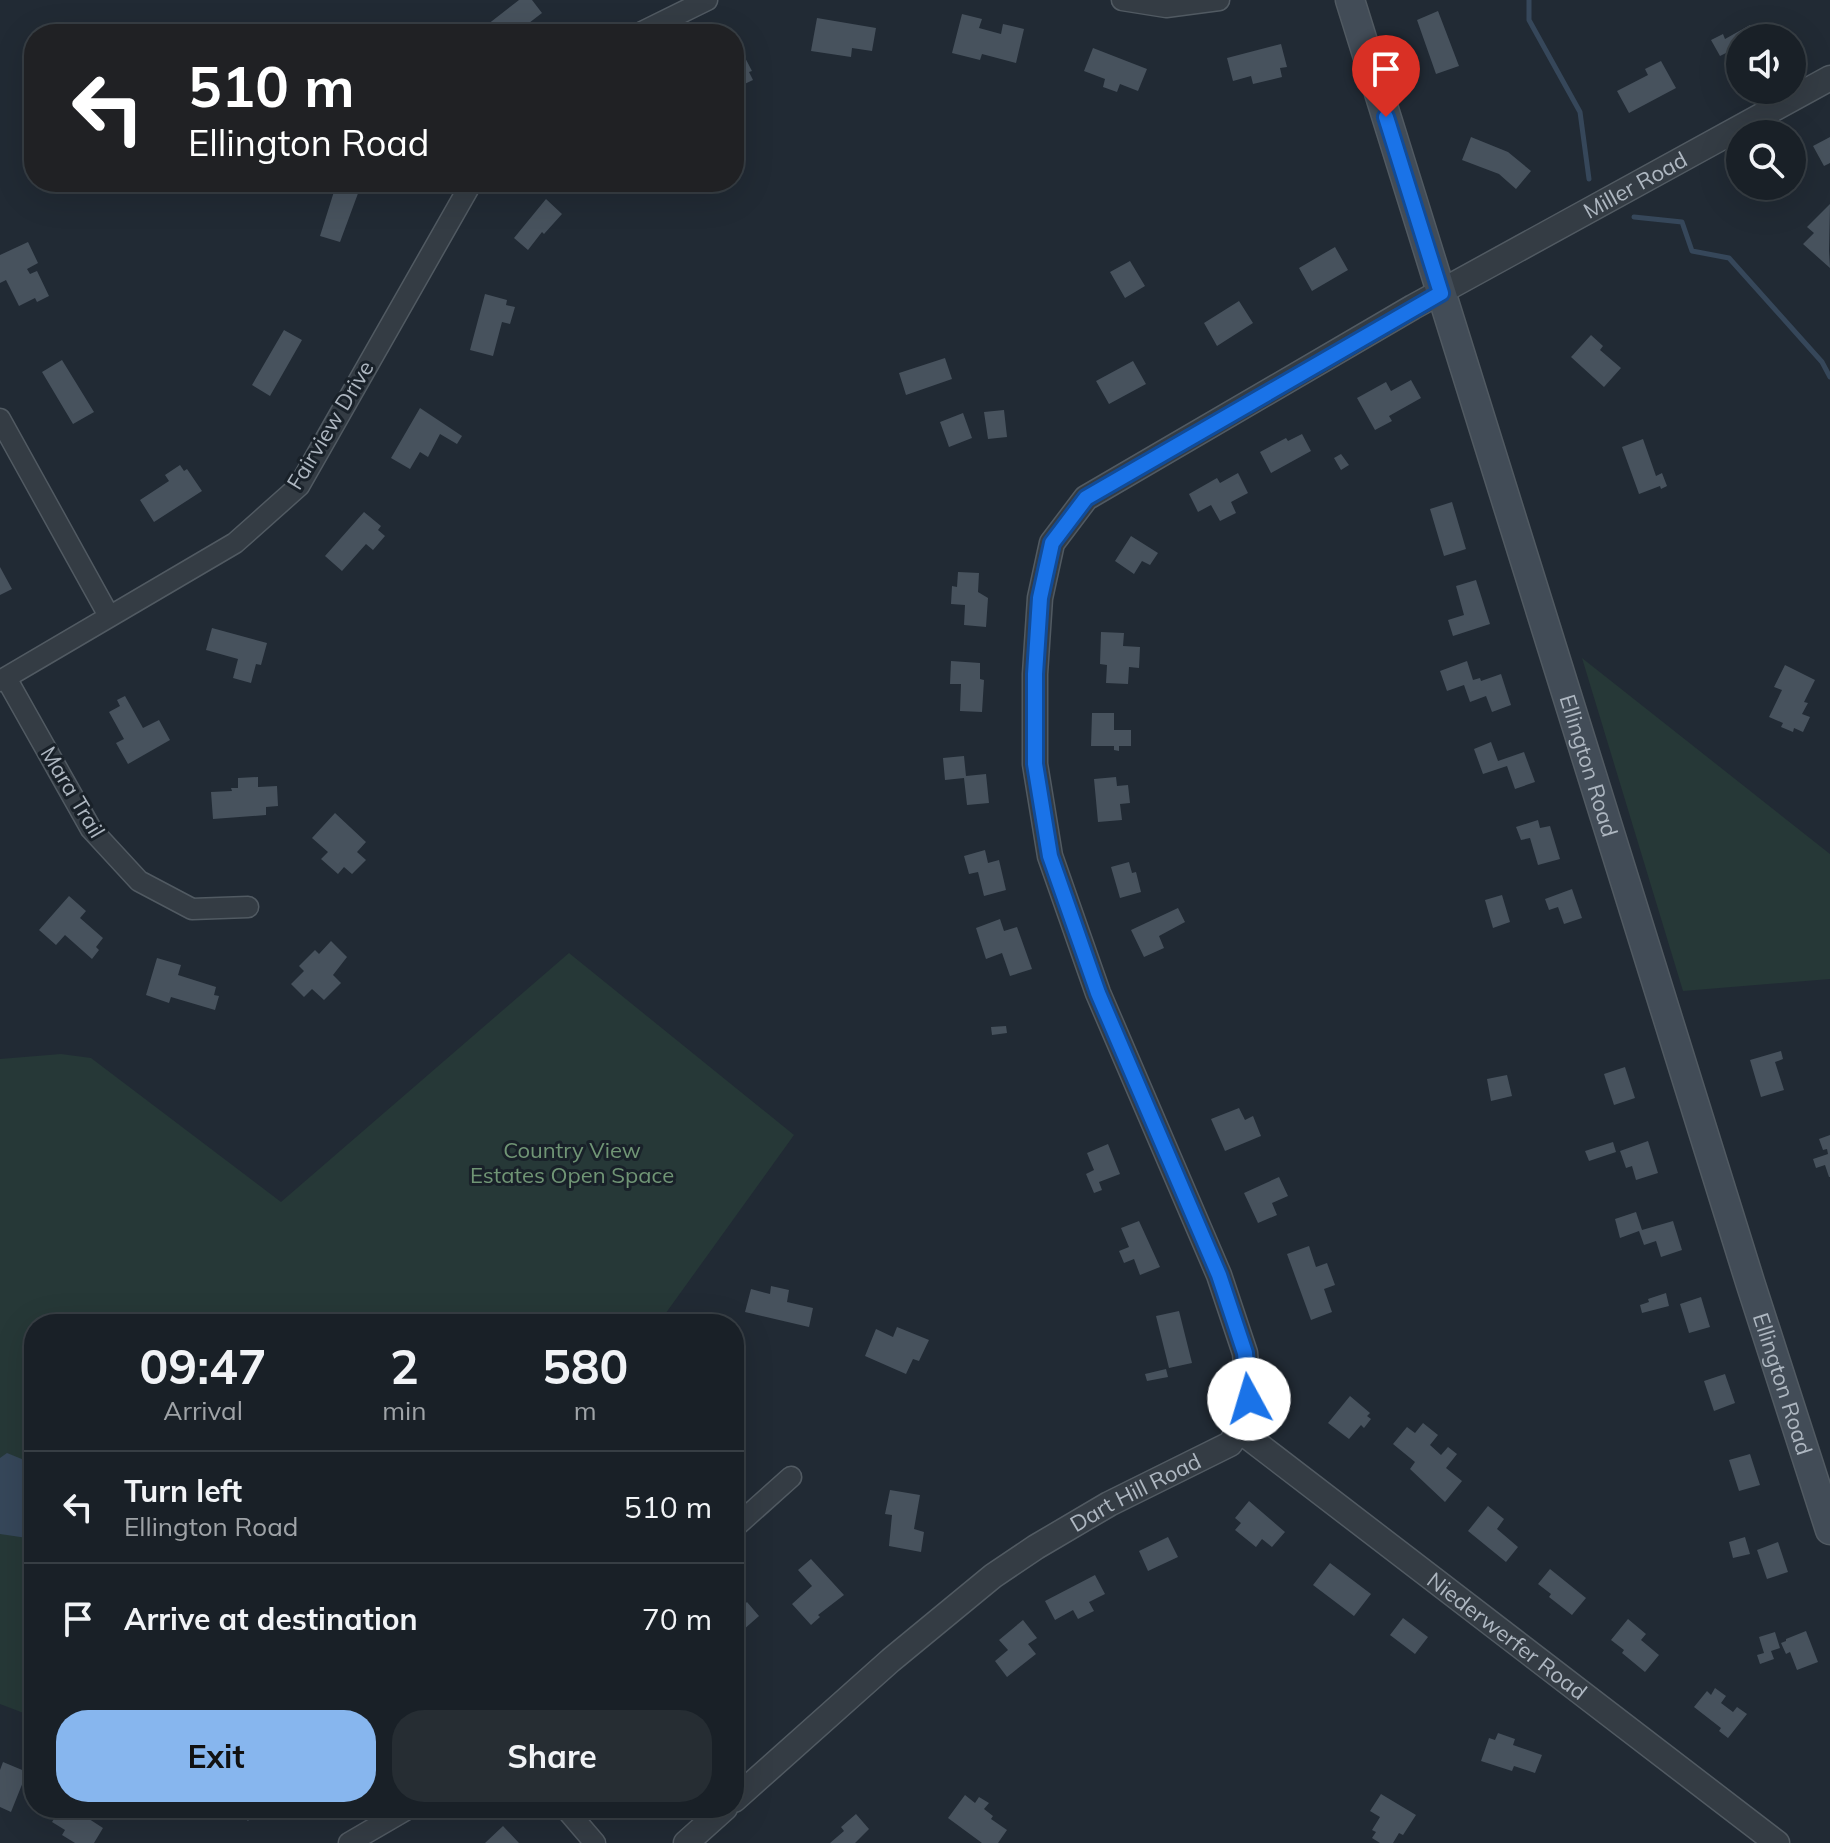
<!DOCTYPE html>
<html lang="en">
<head>
<meta charset="utf-8">
<style>
  body { margin:0; font-family:Mulish,sans-serif; background:#262d33; color:#f1f3f6; height:100vh; display:flex; flex-direction:column; font-size:30px; white-space:nowrap }
  * { box-sizing:border-box; margin:0 }
  p { font-size:26px; color:#9fa3a7 }
  .icon { flex:none; width:44px; height:44px; fill:none; stroke:currentColor; stroke-width:2; stroke-linecap:round; stroke-linejoin:round }
  .map { position:relative; flex:1; overflow:hidden }
  .details { position:absolute; left:24px; top:1314px; width:720px; height:504px; display:flex; flex-direction:column; background:#192027; border-radius:32px; box-shadow:0 8px 32px #0002,0 0 0 2px #373e44 }
  .details>* { flex:none }
  .guide { position:absolute; left:24px; top:24px; width:720px; height:168px; border-radius:32px; box-shadow:0 8px 32px #0002,0 0 0 2px #373e44; background:#202124; color:#fff; overflow:hidden }
  .fabs { position:absolute; left:1726px; top:24px; display:grid; gap:16px }
  .fabs a { display:grid; place-items:center; width:80px; height:80px; border-radius:50%; background:#192027; box-shadow:0 8px 32px #0002,0 0 0 2px #373e44; font-size:40px }
  .pin { position:absolute; display:grid; place-items:center; width:68px; height:68px; color:#fff; margin:-82px -34px; border-radius:50% 50% 50% 0; rotate:-45deg; box-shadow:0 0 8px #0007 }
  .pin .icon { rotate:45deg }
  .me { position:absolute; width:88px; margin:-44px; rotate:354deg; stroke-linejoin:round; filter:drop-shadow(0 0 6px #0008) }
  .turn { display:flex; align-items:center; gap:28px; height:168px; padding:0 32px; font-size:36px }
  .turn .icon { width:104px; height:104px; stroke-width:2.5 }
  .turn b { display:block; font-size:56px; line-height:68px }
  .eta { display:flex; justify-content:space-evenly; align-items:center; height:136px; text-align:center }
  .eta b { font-size:48px; font-weight:700; line-height:56px }
  .button { display:flex; gap:16px; margin-top:auto; padding:16px 32px }
  .button a { flex:1; height:92px; border-radius:32px; background:#87b6ee; color:#111; font-size:32px; font-weight:700; line-height:92px; text-align:center }
  .button a+a { background:#262d33; color:#f1f3f6 }
  ul { padding:0; list-style:none }
  li { display:flex; align-items:center; gap:24px; height:112px; padding:0 32px; border-top:2px solid #373e44 }
  li div { flex:1 }
  li b { display:block; font-size:30px }
  li em { font-style:normal }
  .map>svg:first-child { display:block }
</style>
</head>
<body>
<div class="map">
<svg width="1830" height="1843" viewBox="0 0 1830 1843">
  <rect width="100%" height="100%" fill="#212a34"/>
  <path fill="#263837" d="M1582,658L1830,854V979L1683,991Z
    M569,953L794,1135L658,1324H34V1717L0,1704V1059L61,1054L91,1058L281,1202Z"/>
  <path fill="#36475a" d="M7,1453L34,1464V1539L0,1534V1458Z"/>
  <g fill="none" stroke-linecap="round" stroke-linejoin="round">
    <path stroke="#36475a" stroke-width="5" d="M1529,0V20L1580,112L1589,179
      M1634,217L1682,222L1692,251L1729,258L1822,362L1830,377"/>
  </g>
  <path fill="#47525d" d="M519,0H532L542,13L516,33L514,31L511,34H488L483,28Z
    M1438,11L1459,66L1436,74L1417,20Z
    M962,14L982,19L979,28L1001,34L1003,24L1024,29L1016,63L982,54L980,60L952,53Z
    M817,18L876,28L872,51L852,48L851,57L811,51Z
    M1750,25L1758,38H1740V53L1735,56L1732,50L1720,56L1711,40L1723,34L1725,39Z
    M1281,44L1287,67L1280,68L1282,77L1253,84L1251,76L1233,81L1227,58Z
    M1093,48L1147,69L1138,91L1120,84L1117,92L1103,87L1105,79L1084,71Z
    M741,50L752,71L749,72L753,80L736,88L734,54Z
    M1661,61L1676,88L1629,113L1617,91L1648,75L1645,69Z
    M1471,137L1508,152L1531,171L1516,189L1499,174L1462,160Z
    M1830,137V163L1824,166L1813,146Z
    M337,182L360,188L340,242L320,236Z
    M546,199L562,214L544,234L542,232L528,250L514,238Z
    M1830,204L1829,251L1830,268L1803,244L1814,233L1807,227Z
    M28,242L38,263L27,269L30,274L37,271L49,296L37,302L35,298L19,306L6,280L0,283V255Z
    M1335,247L1348,270L1312,291L1299,268Z
    M1130,261L1145,286L1125,298L1110,272Z
    M485,294L507,300L506,305L515,307L510,324L502,322L493,356L470,350Z
    M1239,301L1253,323L1217,346L1204,323Z
    M284,330L302,340L270,396L252,385Z
    M1591,335L1603,346L1600,350L1621,368L1604,387L1571,357Z
    M945,358L952,379L906,395L899,373Z
    M62,360L94,412L73,424L42,372Z
    M1133,361L1146,384L1109,404L1096,381Z
    M1411,380L1421,398L1389,416L1392,421L1375,430L1357,398L1386,382L1391,391Z
    M420,408L462,436L457,444L440,434L428,457L420,452L410,469L391,458Z
    M1004,410L1007,437L988,439L984,412Z
    M963,413L972,438L949,447L940,422Z
    M1302,434L1311,451L1271,473L1260,452L1286,438L1288,441Z
    M1643,439L1656,476L1662,473L1667,486L1661,489L1660,486L1639,494L1622,447Z
    M1341,454L1349,465L1341,470L1334,458Z
    M180,465L184,471L187,469L202,491L154,522L140,500L169,481L165,475Z
    M1238,473L1248,493L1231,502L1236,513L1220,521L1211,505L1198,512L1189,494L1217,478L1220,483Z
    M1452,502L1466,549L1444,556L1430,509Z
    M364,512L381,526L378,530L385,536L373,550L366,544L342,571L325,556Z
    M1131,536L1158,553L1150,565L1142,561L1134,574L1115,561Z
    M0,567L12,589L0,595Z
    M958,572L979,573L978,592L988,598L986,627L964,625L965,605L951,604L952,586L957,587Z
    M1476,580L1490,624L1453,636L1448,620L1464,615L1456,586Z
    M212,628L267,643L261,665L256,664L251,683L233,678L238,659L206,650Z
    M1101,632L1124,633L1123,646L1140,647L1139,668L1129,667L1128,684L1106,683L1107,665L1100,664Z
    M951,661L980,663V679L984,680L982,712L960,711L961,684H950Z
    M1467,661L1473,680L1480,678L1481,681L1501,674L1511,705L1492,712L1486,696L1470,702L1464,685L1447,691L1440,671Z
    M1785,665L1815,680L1804,702L1808,703L1802,714L1810,717L1803,732L1794,728L1793,732L1781,727L1783,723L1769,717L1782,690L1774,687Z
    M125,696L143,728L159,720L170,740L128,764L116,743L124,739L109,712L120,706L117,700Z
    M1092,713H1114V730H1131V746H1119V751L1114,750V746H1091Z
    M1491,742L1498,761L1524,752L1535,782L1515,789L1507,766L1483,774L1474,749Z
    M964,756L966,776L986,774L989,803L967,805L964,778L945,780L943,758Z
    M258,777V787L277,786L278,806L266,807V815L213,819L211,792L232,791L231,788H238V778Z
    M1116,777L1117,786L1128,785L1130,803L1120,804L1122,820L1098,822L1094,779Z
    M335,813L366,842L357,852L366,860L352,874L344,867L338,874L321,859L328,852L312,838Z
    M1538,820L1540,828L1550,826L1560,859L1538,865L1530,838L1521,840L1516,827Z
    M985,850L988,863L999,860L1006,890L984,896L978,872L969,874L964,856Z
    M1129,862L1132,873L1136,872L1141,892L1120,898L1111,867Z
    M1572,889L1582,918L1564,924L1558,907L1549,910L1545,899Z
    M1502,895L1510,922L1493,928L1485,900Z
    M69,896L86,911L80,918L103,938L96,947L99,950L92,959L65,935L56,945L39,930Z
    M1178,908L1185,922L1159,936L1164,948L1144,957L1131,930Z
    M1000,919L1004,931L1017,927L1032,969L1010,976L1002,953L986,959L976,928Z
    M331,941L347,957L333,975L341,983L324,1000L312,989L304,997L291,984L304,971L299,966L315,950L319,954Z
    M157,958L181,965L178,975L216,987L214,995L219,996L215,1010L171,997L169,1003L146,995Z
    M1006,1026L1007,1033L992,1035L991,1027Z
    M1781,1051L1783,1059L1775,1062L1784,1090L1761,1097L1750,1060Z
    M1625,1067L1635,1098L1614,1105L1604,1074Z
    M1507,1075L1512,1096L1491,1101L1487,1079Z
    M1239,1108L1245,1120L1253,1116L1261,1136L1225,1151L1211,1119Z
    M1830,1135V1177H1829L1825,1165L1816,1168L1813,1159L1828,1154L1827,1149L1823,1150L1819,1139Z
    M1648,1141L1658,1173L1636,1180L1632,1166L1626,1168L1620,1151Z
    M1613,1142L1616,1152L1589,1161L1585,1151Z
    M1108,1144L1120,1174L1099,1182L1102,1190L1094,1193L1086,1174L1094,1170L1087,1153Z
    M1279,1177L1288,1196L1272,1203L1277,1215L1258,1223L1244,1193Z
    M1636,1212L1642,1230L1673,1221L1682,1250L1661,1257L1656,1241L1644,1245L1639,1231L1620,1238L1615,1219Z
    M1139,1221L1160,1267L1140,1275L1134,1259L1124,1263L1119,1251L1129,1247L1121,1228Z
    M1309,1246L1316,1267L1327,1263L1335,1285L1324,1289L1332,1312L1311,1320L1287,1254Z
    M771,1286L789,1290L787,1302L813,1308L809,1327L745,1312L751,1289L770,1294Z
    M1666,1293L1669,1306L1642,1313L1640,1305L1649,1302L1648,1299Z
    M1701,1297L1710,1327L1689,1333L1680,1304Z
    M1179,1311L1192,1363L1169,1368L1156,1316Z
    M897,1327L929,1340L919,1361L913,1359L906,1374L865,1356L876,1329L893,1337Z
    M1166,1369L1168,1377L1147,1381L1145,1374Z
    M1725,1374L1735,1403L1714,1411L1704,1381Z
    M1350,1396L1370,1413L1367,1416L1371,1419L1364,1428L1361,1425L1349,1439L1328,1423Z
    M1423,1423L1438,1435L1430,1445L1441,1455L1448,1447L1457,1454L1446,1468L1462,1481L1445,1502L1410,1469L1415,1462L1393,1444L1407,1427L1415,1433Z
    M1750,1454L1760,1485L1739,1491L1729,1460Z
    M890,1490L920,1495L914,1529L924,1532L921,1552L889,1546L892,1515L885,1514Z
    M1249,1501L1285,1532L1272,1547L1262,1539L1256,1547L1235,1530L1241,1523L1235,1518Z
    M1488,1506L1504,1519L1497,1529L1518,1547L1506,1562L1468,1531Z
    M1168,1537L1178,1557L1148,1571L1139,1551Z
    M1745,1537L1750,1554L1733,1558L1729,1542Z
    M1778,1542L1788,1572L1767,1579L1757,1550Z
    M811,1559L844,1595L818,1615L820,1617L811,1625L792,1604L812,1586L798,1570Z
    M1330,1563L1371,1594L1354,1616L1313,1585Z
    M1550,1569L1586,1598L1572,1615L1549,1597L1551,1594L1538,1584Z
    M1095,1575L1105,1594L1089,1602L1094,1611L1078,1619L1073,1610L1055,1620L1045,1601Z
    M747,1602L759,1616L734,1638V1614Z
    M1403,1618L1428,1637L1415,1654L1390,1635Z
    M1628,1619L1646,1634L1641,1640L1659,1655L1645,1672L1622,1653L1624,1650L1611,1640Z
    M1023,1620L1037,1638L1028,1644L1036,1654L1007,1677L995,1661L1008,1650L999,1640Z
    M1806,1631L1818,1662L1797,1670L1790,1652L1786,1654L1781,1643L1786,1641V1639Z
    M1775,1632L1780,1648L1771,1651L1774,1659L1760,1664L1757,1655L1764,1653L1759,1637Z
    M1715,1688L1726,1696L1721,1703L1733,1712L1737,1707L1747,1714L1728,1738L1719,1731L1721,1728L1694,1707L1707,1691L1711,1695Z
    M1498,1733L1515,1739L1513,1745L1542,1755L1535,1773L1514,1766L1512,1771L1481,1761L1489,1738L1495,1740Z
    M3,1762L27,1772L11,1812L0,1807V1770Z
    M1381,1794L1416,1815L1403,1835L1399,1833L1393,1843H1380L1372,1838L1376,1832L1372,1830L1380,1817L1370,1811Z
    M965,1795L975,1803L979,1797L989,1803L984,1809L993,1816L991,1819L1007,1830L998,1843H982L948,1818Z
    M61,1808H72L103,1828L94,1843H75L62,1835L65,1830L52,1822Z
    M234,1808H260L248,1821Z
    M856,1814L869,1829L855,1843H830L844,1831L841,1827Z
    M503,1826L519,1843H485Z"/>
  <g fill="none" stroke-linecap="round" stroke-linejoin="round">
    <defs>
      <path id="minor" d="M1122,0L1166,7L1219,0
        M638,34L707,0
        M0,419L109,616
        M6,678L91,829L139,881L192,909L248,907
        M0,681L235,543L299,486L472,182
        M734,1528L791,1477
        M565,1808L595,1843
        M349,1843L409,1808"/>
      <g id="tertiary">
        <path id="s1" d="M1239,1430L1777,1843"/>
        <path id="s2" d="M734,1800L891,1660L993,1576L1036,1547L1109,1504L1230,1444L1239,1430L1249,1399L1245,1353L1219,1275L1098,993L1050,856L1035,764V674L1040,598L1052,543L1086,498L1413,307L1830,78"/>
        <path d="M686,1843L725,1808"/>
      </g>
      <g id="secondary">
        <path id="s3" d="M1350,0L1750,1282L1830,1530"/>
      </g>
    </defs>
    <use href="#minor" stroke="#515a62" stroke-width="23"/>
    <use href="#tertiary" stroke="#515a62" stroke-width="27"/>
    <use href="#secondary" stroke="#515a62" stroke-width="31"/>
    <use href="#minor" stroke="#343c44" stroke-width="20"/>
    <use href="#tertiary" stroke="#343c44" stroke-width="24"/>
    <use href="#secondary" stroke="#424c57" stroke-width="28"/>
  </g>
  <g fill="none" stroke-linecap="round" stroke-linejoin="round">
    <defs>
      <path id="route" d="M1249,1399L1245,1353L1219,1275L1098,993L1050,856L1035,764V674L1040,598L1052,543L1086,498L1441,293L1386,117"/>
    </defs>
    <use href="#route" stroke="#114b97" stroke-width="20"/>
    <use href="#route" stroke="#1a73e8" stroke-width="14"/>
  </g>
  <g text-anchor="middle" stroke-width="6" stroke-linejoin="round" paint-order="stroke">
    <g font-size="22" fill="#aeb7c1" stroke="#192129">
      <text dy="8" stroke="none"><textPath href="#s2" startOffset="2248">Miller Road</textPath></text>
      <text transform="translate(330 425) rotate(-59)" y="8">Fairview Drive</text>
      <text dy="8" stroke="none"><textPath href="#s3" startOffset="802">Ellington Road</textPath></text>
      <text transform="translate(73 792) rotate(59)" y="8">Mara Trail</text>
      <text dy="8" stroke="none"><textPath href="#s3" startOffset="1450">Ellington Road</textPath></text>
      <text dy="8" stroke="none"><textPath href="#s2" startOffset="508">Dart Hill Road</textPath></text>
      <text dy="8" stroke="none"><textPath href="#s1" startOffset="338">Niederwerfer Road</textPath></text>
    </g>
    <g font-size="22" fill="#709575" stroke="#192129">
      <text x="572" y="1158">Country View<tspan x="572" dy="25">Estates Open Space</tspan></text>
    </g>
  </g>
</svg>
<div class="fabs">
<a><svg class="icon" aria-label="sound" viewBox="0 0 24 24"><path d="M4 9h4l5-4v14l-5-4H4zM17 9q2 3 0 6"/></svg></a>
<a><svg class="icon" aria-label="search" viewBox="0 0 24 24"><circle cx="10" cy="10" r="6"/><path d="M15 15l6 6"/></svg></a>
</div>
<div class="pin" style="left:1386px;top:117px;background:#d93025"><svg class="icon" aria-label="arrive" viewBox="0 0 24 24"><path d="M6 21V4h12l-3 4 3 4H6"/></svg></div>
<svg class="me" style="left:1249px;top:1399px" viewBox="-20 -20 40 40"><circle r="19" fill="#fff"/><path d="M0-13L10 11 0 6-10 11z" fill="#1a73e8"/></svg>
<div class="guide">
<div class="turn"><svg class="icon" aria-label="left" viewBox="0 0 24 24"><path d="M17 20v-9H6M10 6l-5 5 5 5"/></svg><div><b>510 m</b>Ellington Road</div></div>
</div>
<section class="details">
<div class="eta">
<div><b>09:47</b><p>Arrival</p></div>
<div><b>2</b><p>min</p></div>
<div><b>580</b><p>m</p></div>
</div>
<ul>
<li><svg class="icon" aria-label="left" viewBox="0 0 24 24"><path d="M17 20v-9H6M10 6l-5 5 5 5"/></svg><div><b>Turn left</b><p>Ellington Road</p></div><em>510 m</em></li>
<li><svg class="icon" aria-label="arrive" viewBox="0 0 24 24"><path d="M6 21V4h12l-3 4 3 4H6"/></svg><div><b>Arrive at destination</b></div><em>70 m</em></li>
</ul>
<div class="button"><a>Exit</a><a>Share</a></div>
</section>
</div>
</body>
</html>
